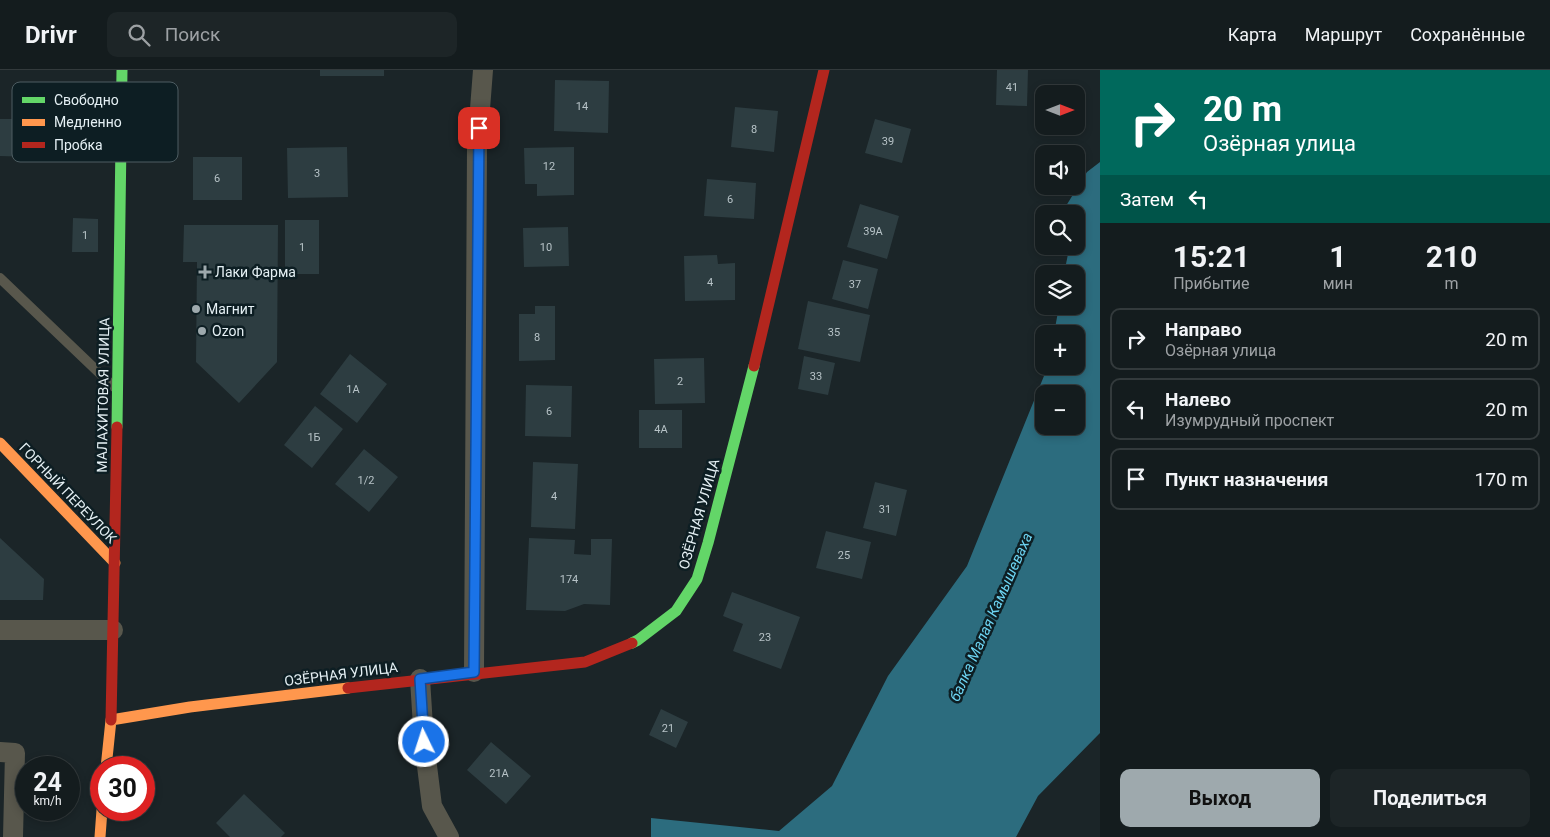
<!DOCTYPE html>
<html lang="ru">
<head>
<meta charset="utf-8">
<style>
  body { margin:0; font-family:Roboto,sans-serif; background:#1d2527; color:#f1f3f6; height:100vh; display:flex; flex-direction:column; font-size:19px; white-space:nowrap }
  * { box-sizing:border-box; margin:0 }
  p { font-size:16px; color:#9da1a4 }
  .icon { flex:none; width:28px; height:28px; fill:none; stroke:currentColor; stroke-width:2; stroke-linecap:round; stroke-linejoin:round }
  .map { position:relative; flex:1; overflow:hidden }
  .drawer { display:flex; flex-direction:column; background:#141c1e; width:450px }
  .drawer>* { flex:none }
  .top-card { background:#00695c; color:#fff; overflow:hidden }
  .needle { width:32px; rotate:90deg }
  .controls { position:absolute; left:1035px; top:15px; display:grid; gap:10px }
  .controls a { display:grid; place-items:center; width:50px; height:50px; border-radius:10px; background:#141c1e; box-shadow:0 2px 8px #0003,0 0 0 1px #333a3c; font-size:25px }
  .speed { position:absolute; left:15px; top:686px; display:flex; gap:10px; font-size:25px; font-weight:700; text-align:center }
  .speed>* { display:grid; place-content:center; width:65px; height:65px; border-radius:50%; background:#141c1e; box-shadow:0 2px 8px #0003,0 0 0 1px #333a3c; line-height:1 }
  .speed small { font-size:12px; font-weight:400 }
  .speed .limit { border:8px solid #d22; background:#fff; color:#111 }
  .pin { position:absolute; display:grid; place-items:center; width:42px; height:42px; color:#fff; margin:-21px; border-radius:10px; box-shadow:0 2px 8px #0006 }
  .me { position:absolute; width:55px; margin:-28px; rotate:356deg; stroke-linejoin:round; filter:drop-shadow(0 0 4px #0008) }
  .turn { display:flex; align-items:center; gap:18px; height:105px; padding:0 20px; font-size:22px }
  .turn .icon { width:65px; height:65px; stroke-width:2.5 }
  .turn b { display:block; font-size:35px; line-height:42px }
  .then { display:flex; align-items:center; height:48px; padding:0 20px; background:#0003; gap:10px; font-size:19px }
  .eta { display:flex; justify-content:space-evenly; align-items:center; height:85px; text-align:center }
  .eta b { font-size:30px; font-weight:700; line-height:35px }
  .action { display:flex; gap:10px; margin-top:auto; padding:10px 20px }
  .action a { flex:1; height:58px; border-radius:10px; background:#9ea9ad; color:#111; font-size:20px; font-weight:700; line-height:58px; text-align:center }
  .action a+a { background:#1d2527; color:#f1f3f6 }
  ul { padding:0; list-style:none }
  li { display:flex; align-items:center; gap:15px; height:62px; margin:0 10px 8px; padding:0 10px; border:2px solid #333a3c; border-radius:10px }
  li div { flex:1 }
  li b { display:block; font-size:19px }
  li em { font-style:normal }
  header { display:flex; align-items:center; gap:30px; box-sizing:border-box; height:70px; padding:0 25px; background:#141c1e; border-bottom:1px solid #333a3c }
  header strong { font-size:24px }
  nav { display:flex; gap:28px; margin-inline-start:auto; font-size:18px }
  .search { width:350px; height:45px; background:#1d2527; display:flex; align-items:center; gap:12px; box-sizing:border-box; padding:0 18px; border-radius:10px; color:#9da1a4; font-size:19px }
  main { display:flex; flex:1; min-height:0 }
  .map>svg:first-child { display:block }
</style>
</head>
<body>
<header>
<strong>Drivr</strong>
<div class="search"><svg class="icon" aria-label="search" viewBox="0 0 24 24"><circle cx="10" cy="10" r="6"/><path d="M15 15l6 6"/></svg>Поиск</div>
<nav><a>Карта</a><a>Маршрут</a><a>Сохранённые</a></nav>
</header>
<main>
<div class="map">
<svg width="1100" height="767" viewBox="0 0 1100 767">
  <rect width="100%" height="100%" fill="#1b2528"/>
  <path fill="#2c6c7e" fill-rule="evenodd" d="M1100,92V663L1038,726L1016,767H651V748L779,761L832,716L888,606L967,496L1048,296H1076V264H1054L1059,236H1076V204H1064L1069,179L1067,176H1076V144H1061L1087,102ZM1044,324H1076V356H1044Z"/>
  <path fill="#2d3d41" d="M320,0H384V6H320Z
    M997,0H1028L1027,36L996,35Z
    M555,10L609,11L608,63L554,61Z
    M735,37L778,41L774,82L731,77Z
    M0,49H36L35,87L0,86Z
    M875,49L911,59L902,93L865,83Z
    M347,77L348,127L288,128L287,78Z
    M574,77V125L537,126V114H525L524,78Z
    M193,87H242V130H193Z
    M707,109L756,113L754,149L704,146Z
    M860,134L899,146L887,189L847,177Z
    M73,148L98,149V182H72Z
    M285,150H319V204H285Z
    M184,155H278L277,292L239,333L196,292L197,192H183Z
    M568,157L569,196L524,197L523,158Z
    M717,185L718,194L735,193V230L685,231L684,186Z
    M843,190L878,199L868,239L832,229Z
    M808,231L870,245L860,292L798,279Z
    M535,236H555V290L519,291V244H535Z
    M350,284L387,314L357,353L320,324Z
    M804,286L835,293L828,325L798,319Z
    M704,288L705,333L655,334L654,289Z
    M526,315L572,316L571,367L525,366Z
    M315,336L343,359L312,398L284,375Z
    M639,340H682V378H639Z
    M364,379L398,407L369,442L335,414Z
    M533,392L578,394L575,459L531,457Z
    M875,412L907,420L896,466L863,458Z
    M826,461L871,472L862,509L816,498Z
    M0,468L44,509L43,530H0Z
    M529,468L575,470L574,484L591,485V469H612L610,535L584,534L565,541L526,540Z
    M732,522L800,547L781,599L733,581L743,554L723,546Z
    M661,639L688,652L676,678L649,665Z
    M491,672L531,706L506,734L467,700Z
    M244,724L285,763L281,767H230L216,753Z"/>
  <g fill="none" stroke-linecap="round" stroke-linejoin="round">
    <path stroke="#58574c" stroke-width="10" d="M0,208L114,317"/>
    <path stroke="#58574c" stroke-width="20" d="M0,560H113
      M474,602L477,78L483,0
      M420,609L424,672L432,736L449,767
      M0,682L15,683L13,767"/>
    <path stroke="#63d668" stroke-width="11" d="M117,357L122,0
      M632,573L638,570L676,541L697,509L708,473L754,296"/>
    <path stroke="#ff974d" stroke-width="11" d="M0,373L115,493
      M106,698L111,650L190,637L348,618
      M100,767L102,740"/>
    <path stroke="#b3261e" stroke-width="11" d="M754,296L824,0
      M348,618L585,592L632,573
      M111,650L117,357"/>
  </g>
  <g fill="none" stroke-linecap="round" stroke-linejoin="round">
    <defs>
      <path id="route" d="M424,672L420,609L474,602L479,58"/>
    </defs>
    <use href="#route" stroke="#114b97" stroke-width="12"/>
    <use href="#route" stroke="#1a73e8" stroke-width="9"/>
  </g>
  <g fill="#9ea9ad" stroke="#0d1e23" stroke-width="2">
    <path d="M202.5 194.5h5v5h5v5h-5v5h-5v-5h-5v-5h5z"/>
    <circle cx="196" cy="239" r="5"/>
    <circle cx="202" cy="261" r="5"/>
  </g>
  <g text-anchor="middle" stroke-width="5" stroke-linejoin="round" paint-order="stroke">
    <g font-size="11" fill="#b7c3c7">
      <text x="1012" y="21">41</text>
      <text x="582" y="40">14</text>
      <text x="754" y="63">8</text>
      <text x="888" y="75">39</text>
      <text x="549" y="100">12</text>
      <text x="317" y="107">3</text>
      <text x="217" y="112">6</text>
      <text x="730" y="133">6</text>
      <text x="873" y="165">39А</text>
      <text x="85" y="169">1</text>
      <text x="302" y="181">1</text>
      <text x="546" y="181">10</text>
      <text x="710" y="216">4</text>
      <text x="855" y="218">37</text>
      <text x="834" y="266">35</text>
      <text x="537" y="271">8</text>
      <text x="816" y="310">33</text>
      <text x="680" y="315">2</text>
      <text x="353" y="323">1А</text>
      <text x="549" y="345">6</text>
      <text x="661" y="363">4А</text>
      <text x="314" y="371">1Б</text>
      <text x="366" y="414">1/2</text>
      <text x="554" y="430">4</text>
      <text x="885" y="443">31</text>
      <text x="844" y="489">25</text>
      <text x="569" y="513">174</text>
      <text x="765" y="571">23</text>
      <text x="668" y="662">21</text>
      <text x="499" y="707">21А</text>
    </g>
    <g font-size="14" fill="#e5f0f4" stroke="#0d1e23" text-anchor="start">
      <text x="215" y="207">Лаки Фарма</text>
      <text x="206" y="244">Магнит</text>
      <text x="212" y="266">Ozon</text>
    </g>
    <g font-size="14" fill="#e5f0f4" stroke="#0d1e23">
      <text transform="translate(103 325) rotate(-89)" y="5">МАЛАХИТОВАЯ УЛИЦА</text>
      <text transform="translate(68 423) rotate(46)" y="5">ГОРНЫЙ ПЕРЕУЛОК</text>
      <text transform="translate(699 444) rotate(-74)" y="5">ОЗЁРНАЯ УЛИЦА</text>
      <text transform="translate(341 604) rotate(-7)" y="5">ОЗЁРНАЯ УЛИЦА</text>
    </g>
    <g font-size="15" font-style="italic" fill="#6dd4f2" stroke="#0d1e23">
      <text transform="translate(991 547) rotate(-66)" y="5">балка Малая Камышеваха</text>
    </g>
  </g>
  <rect x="12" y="12" width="166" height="80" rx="8" fill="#0d1e23" stroke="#4e5d62" stroke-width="1"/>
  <rect x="22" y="27" width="23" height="6" fill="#63d668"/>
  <rect x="22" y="49" width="23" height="7" fill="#ff974d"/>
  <rect x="22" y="72" width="23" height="6" fill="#b3261e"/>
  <g font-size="14" fill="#e5f0f4">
    <text x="54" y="35">Свободно</text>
    <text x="54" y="57">Медленно</text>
    <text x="54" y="80">Пробка</text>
  </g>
</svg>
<div class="controls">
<a><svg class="needle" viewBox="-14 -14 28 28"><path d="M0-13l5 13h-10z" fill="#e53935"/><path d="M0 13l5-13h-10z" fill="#9da1a4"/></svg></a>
<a><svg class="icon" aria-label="sound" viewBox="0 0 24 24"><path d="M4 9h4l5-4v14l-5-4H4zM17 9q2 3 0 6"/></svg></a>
<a><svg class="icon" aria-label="search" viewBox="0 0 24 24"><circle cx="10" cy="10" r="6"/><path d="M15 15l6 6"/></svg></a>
<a><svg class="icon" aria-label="layers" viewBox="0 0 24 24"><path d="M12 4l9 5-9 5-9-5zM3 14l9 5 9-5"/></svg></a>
<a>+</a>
<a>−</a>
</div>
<div class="speed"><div>24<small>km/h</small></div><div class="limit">30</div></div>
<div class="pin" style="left:479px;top:58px;background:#d93025"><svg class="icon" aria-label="arrive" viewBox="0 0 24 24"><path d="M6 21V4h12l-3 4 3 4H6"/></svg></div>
<svg class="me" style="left:424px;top:672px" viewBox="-20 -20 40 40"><circle r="17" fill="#1a73e8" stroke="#fff" stroke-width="3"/><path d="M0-11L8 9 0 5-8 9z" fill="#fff"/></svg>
</div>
<section class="drawer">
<div class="top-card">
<div class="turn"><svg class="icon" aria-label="right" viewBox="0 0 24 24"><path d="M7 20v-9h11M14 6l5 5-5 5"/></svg><div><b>20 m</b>Озёрная улица</div></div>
<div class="then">Затем<svg class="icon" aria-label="left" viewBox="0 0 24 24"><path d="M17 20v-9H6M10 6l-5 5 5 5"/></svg></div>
</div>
<div class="eta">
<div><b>15:21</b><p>Прибытие</p></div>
<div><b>1</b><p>мин</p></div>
<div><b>210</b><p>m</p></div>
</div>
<ul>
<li><svg class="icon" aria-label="right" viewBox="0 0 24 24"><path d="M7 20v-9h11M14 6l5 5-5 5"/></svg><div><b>Направо</b><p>Озёрная улица</p></div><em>20 m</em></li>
<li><svg class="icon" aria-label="left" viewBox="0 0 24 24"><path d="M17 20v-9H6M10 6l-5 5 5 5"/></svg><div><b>Налево</b><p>Изумрудный проспект</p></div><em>20 m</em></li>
<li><svg class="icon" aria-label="arrive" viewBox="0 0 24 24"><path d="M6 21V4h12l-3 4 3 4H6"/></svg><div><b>Пункт назначения</b></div><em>170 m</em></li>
</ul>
<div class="action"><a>Выход</a><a>Поделиться</a></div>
</section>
</main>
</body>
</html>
